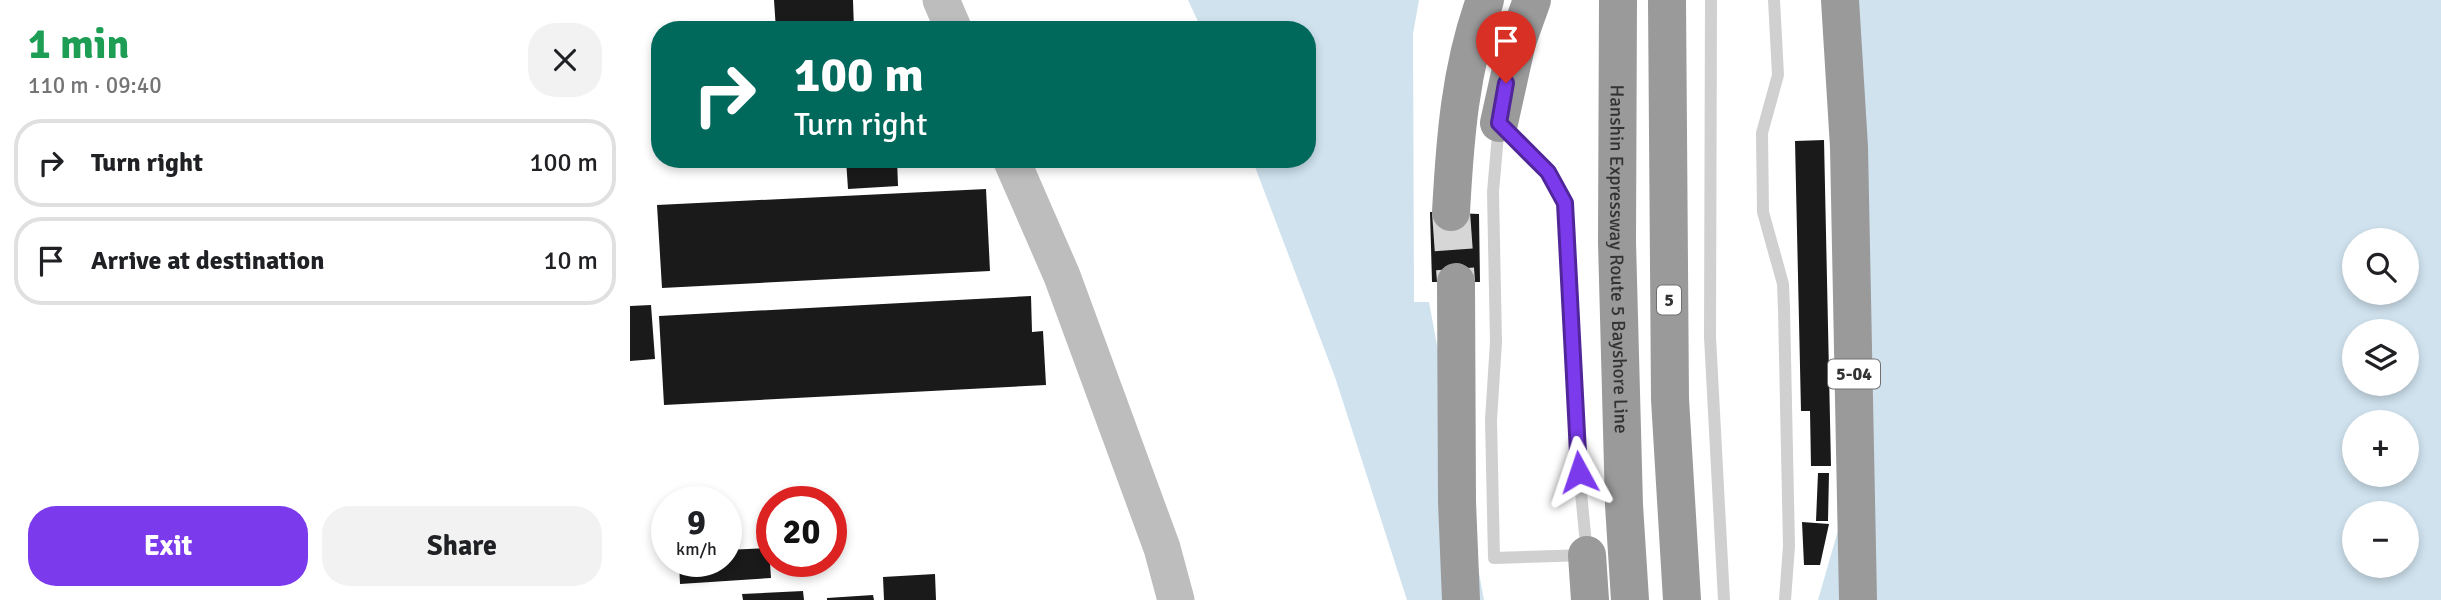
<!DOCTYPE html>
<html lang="en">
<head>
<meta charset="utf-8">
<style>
  body { margin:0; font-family:Signika,sans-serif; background:#f2f2f2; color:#202124; height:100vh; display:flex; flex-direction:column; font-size:26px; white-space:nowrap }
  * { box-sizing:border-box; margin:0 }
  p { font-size:23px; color:#757577 }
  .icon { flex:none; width:38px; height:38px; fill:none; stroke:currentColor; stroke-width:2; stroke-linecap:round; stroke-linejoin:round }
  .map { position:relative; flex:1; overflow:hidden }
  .sheet { display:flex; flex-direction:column; background:#fff; width:630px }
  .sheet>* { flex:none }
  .guide { position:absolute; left:21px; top:21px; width:665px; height:147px; border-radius:28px; box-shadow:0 4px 10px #0003; background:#00695c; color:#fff; overflow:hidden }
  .tools { position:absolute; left:1712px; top:228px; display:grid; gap:14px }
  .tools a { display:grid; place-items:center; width:77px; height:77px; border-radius:50%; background:#fff; box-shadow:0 4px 10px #0003; font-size:35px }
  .speed { position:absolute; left:21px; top:486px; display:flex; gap:14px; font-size:35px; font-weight:700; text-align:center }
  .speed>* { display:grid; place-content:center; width:91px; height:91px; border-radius:50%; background:#fff; box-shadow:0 4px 10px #0003; line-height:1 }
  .speed small { font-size:18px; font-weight:400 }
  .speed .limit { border:10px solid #d22; background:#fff; color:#111 }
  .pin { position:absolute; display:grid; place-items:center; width:60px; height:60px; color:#fff; margin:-72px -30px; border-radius:50% 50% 50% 0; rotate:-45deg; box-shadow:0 0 7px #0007 }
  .pin .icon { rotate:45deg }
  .me { position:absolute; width:77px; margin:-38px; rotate:355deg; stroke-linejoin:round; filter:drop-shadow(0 0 5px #0008) }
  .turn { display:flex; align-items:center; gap:24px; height:147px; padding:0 28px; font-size:32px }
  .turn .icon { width:91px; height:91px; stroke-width:2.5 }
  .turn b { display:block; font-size:49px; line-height:60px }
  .round { display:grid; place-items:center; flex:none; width:74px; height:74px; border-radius:28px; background:#f2f2f2 }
  .overview { display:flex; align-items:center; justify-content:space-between; height:119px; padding:0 28px }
  h1 { font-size:42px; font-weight:800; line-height:52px; color:#1e9e55 }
  .cta { display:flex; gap:14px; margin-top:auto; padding:14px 28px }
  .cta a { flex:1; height:80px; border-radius:28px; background:#7c3aed; color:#fff; font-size:28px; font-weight:800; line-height:80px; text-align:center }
  .cta a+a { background:#f2f2f2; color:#202124 }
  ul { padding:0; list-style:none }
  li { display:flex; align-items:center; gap:21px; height:88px; margin:0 14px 10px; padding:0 14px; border:4px solid #e0e0e0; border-radius:28px }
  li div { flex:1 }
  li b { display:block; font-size:26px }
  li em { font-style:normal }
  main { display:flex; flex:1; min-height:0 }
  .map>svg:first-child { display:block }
</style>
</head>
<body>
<main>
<section class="sheet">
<div class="overview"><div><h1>1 min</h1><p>110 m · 09:40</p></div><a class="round"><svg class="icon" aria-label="close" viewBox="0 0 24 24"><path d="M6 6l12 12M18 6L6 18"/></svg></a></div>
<ul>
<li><svg class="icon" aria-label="right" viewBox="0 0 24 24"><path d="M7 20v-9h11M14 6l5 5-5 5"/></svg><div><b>Turn right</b></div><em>100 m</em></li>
<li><svg class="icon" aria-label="arrive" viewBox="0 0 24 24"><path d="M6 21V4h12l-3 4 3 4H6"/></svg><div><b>Arrive at destination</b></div><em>10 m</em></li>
</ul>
<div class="cta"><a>Exit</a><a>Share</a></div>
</section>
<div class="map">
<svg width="1811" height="600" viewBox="0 0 1811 600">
  <rect width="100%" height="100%" fill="#fff"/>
  <path fill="#cfe2ee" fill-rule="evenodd" d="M558,0H1811V600H777L705,377L622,159H677V30H572ZM1724,240H1776V292H1724ZM1724,331H1776V383H1724ZM1724,422H1776V474H1724ZM1724,513H1776V565H1724Z"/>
  <path fill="#fff" d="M789,0H1194L1202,130L1209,527L1188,600H854L799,302H784L783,34Z"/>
  <path fill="#1a1a1a" d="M144,0H223L224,30H146Z
    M1194,140L1201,466H1181L1180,411H1171L1165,141Z
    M216,159H267L268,186L218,189Z
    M356,189L360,271L32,288L27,205Z
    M800,212L849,214L850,282H802Z
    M401,296L402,332L413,331L416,385L34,405L29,316Z
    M21,305L25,359L0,361V306Z
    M1188,473H1199L1198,521H1186Z
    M1172,522L1199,524L1190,565H1174Z
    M139,548L141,578L50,584L49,562H96V550Z
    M305,574L306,600H254L253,577Z
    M173,591L174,600H113L112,594Z
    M243,595L244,600H197V598Z"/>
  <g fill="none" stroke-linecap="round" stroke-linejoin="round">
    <path stroke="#d6d6d6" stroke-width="38" stroke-dasharray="38 19" stroke-linecap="butt" d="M821,212L826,282"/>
    <path stroke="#d0d0d0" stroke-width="12" d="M1081,0L1080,337L1094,600
      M1144,0L1148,75L1132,133L1133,212L1153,284L1154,309L1159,546L1155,600
      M869,123C899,153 931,177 939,221L945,430L957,555L864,558L861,420L866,342L863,192Z"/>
    <path stroke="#bdbdbd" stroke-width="37" d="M311,0L324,30
      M381,159L432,276L532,548L546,600"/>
    <g stroke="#9a9a9a" stroke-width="38">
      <path id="s1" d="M988,0L987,242L994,505L1000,600"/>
      <path d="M1037,0L1040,399L1052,600"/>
      <path d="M1210,0L1219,147L1228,600"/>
      <path d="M869,123L887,42L902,0"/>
      <path d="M821,212C825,139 830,69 855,0"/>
      <path d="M826,282L827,502L831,600"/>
      <path d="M957,555L960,600"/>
    </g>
  </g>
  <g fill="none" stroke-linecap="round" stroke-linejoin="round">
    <defs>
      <path id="route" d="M876,83L869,123L918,172L935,203L949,472"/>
    </defs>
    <use href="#route" stroke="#51269a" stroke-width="18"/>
    <use href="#route" stroke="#7c3aed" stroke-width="12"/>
  </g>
  <g text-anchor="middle" stroke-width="7" stroke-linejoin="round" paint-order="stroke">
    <g fill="#fff" stroke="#707070" stroke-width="2">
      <rect x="1027" y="285.5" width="24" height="29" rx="5"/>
      <rect x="1198" y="359.5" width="52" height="29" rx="5"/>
    </g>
    <g font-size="18" font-weight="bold" fill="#333">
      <text x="1039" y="306">5</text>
      <text x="1224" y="380">5-04</text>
    </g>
    <g font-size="19" fill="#333" stroke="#fff">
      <text dy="7" stroke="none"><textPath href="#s1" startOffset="259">Hanshin Expressway Route 5 Bayshore Line</textPath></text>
    </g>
  </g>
</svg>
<div class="tools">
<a><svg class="icon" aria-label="search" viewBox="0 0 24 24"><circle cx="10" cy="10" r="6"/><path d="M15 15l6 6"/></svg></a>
<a><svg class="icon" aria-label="layers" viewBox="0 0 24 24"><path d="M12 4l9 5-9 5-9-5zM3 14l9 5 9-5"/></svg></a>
<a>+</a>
<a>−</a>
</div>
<div class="speed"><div>9<small>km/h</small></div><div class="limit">20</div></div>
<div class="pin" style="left:876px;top:83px;background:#d93025"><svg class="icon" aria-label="arrive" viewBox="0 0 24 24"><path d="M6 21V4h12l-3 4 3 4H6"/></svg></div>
<svg class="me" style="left:949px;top:472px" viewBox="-20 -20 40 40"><path d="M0-17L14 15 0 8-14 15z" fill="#7c3aed" stroke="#fff" stroke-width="4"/></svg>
<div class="guide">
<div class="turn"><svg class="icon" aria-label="right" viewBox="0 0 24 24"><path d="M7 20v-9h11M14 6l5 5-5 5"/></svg><div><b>100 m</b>Turn right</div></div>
</div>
</div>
</main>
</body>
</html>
